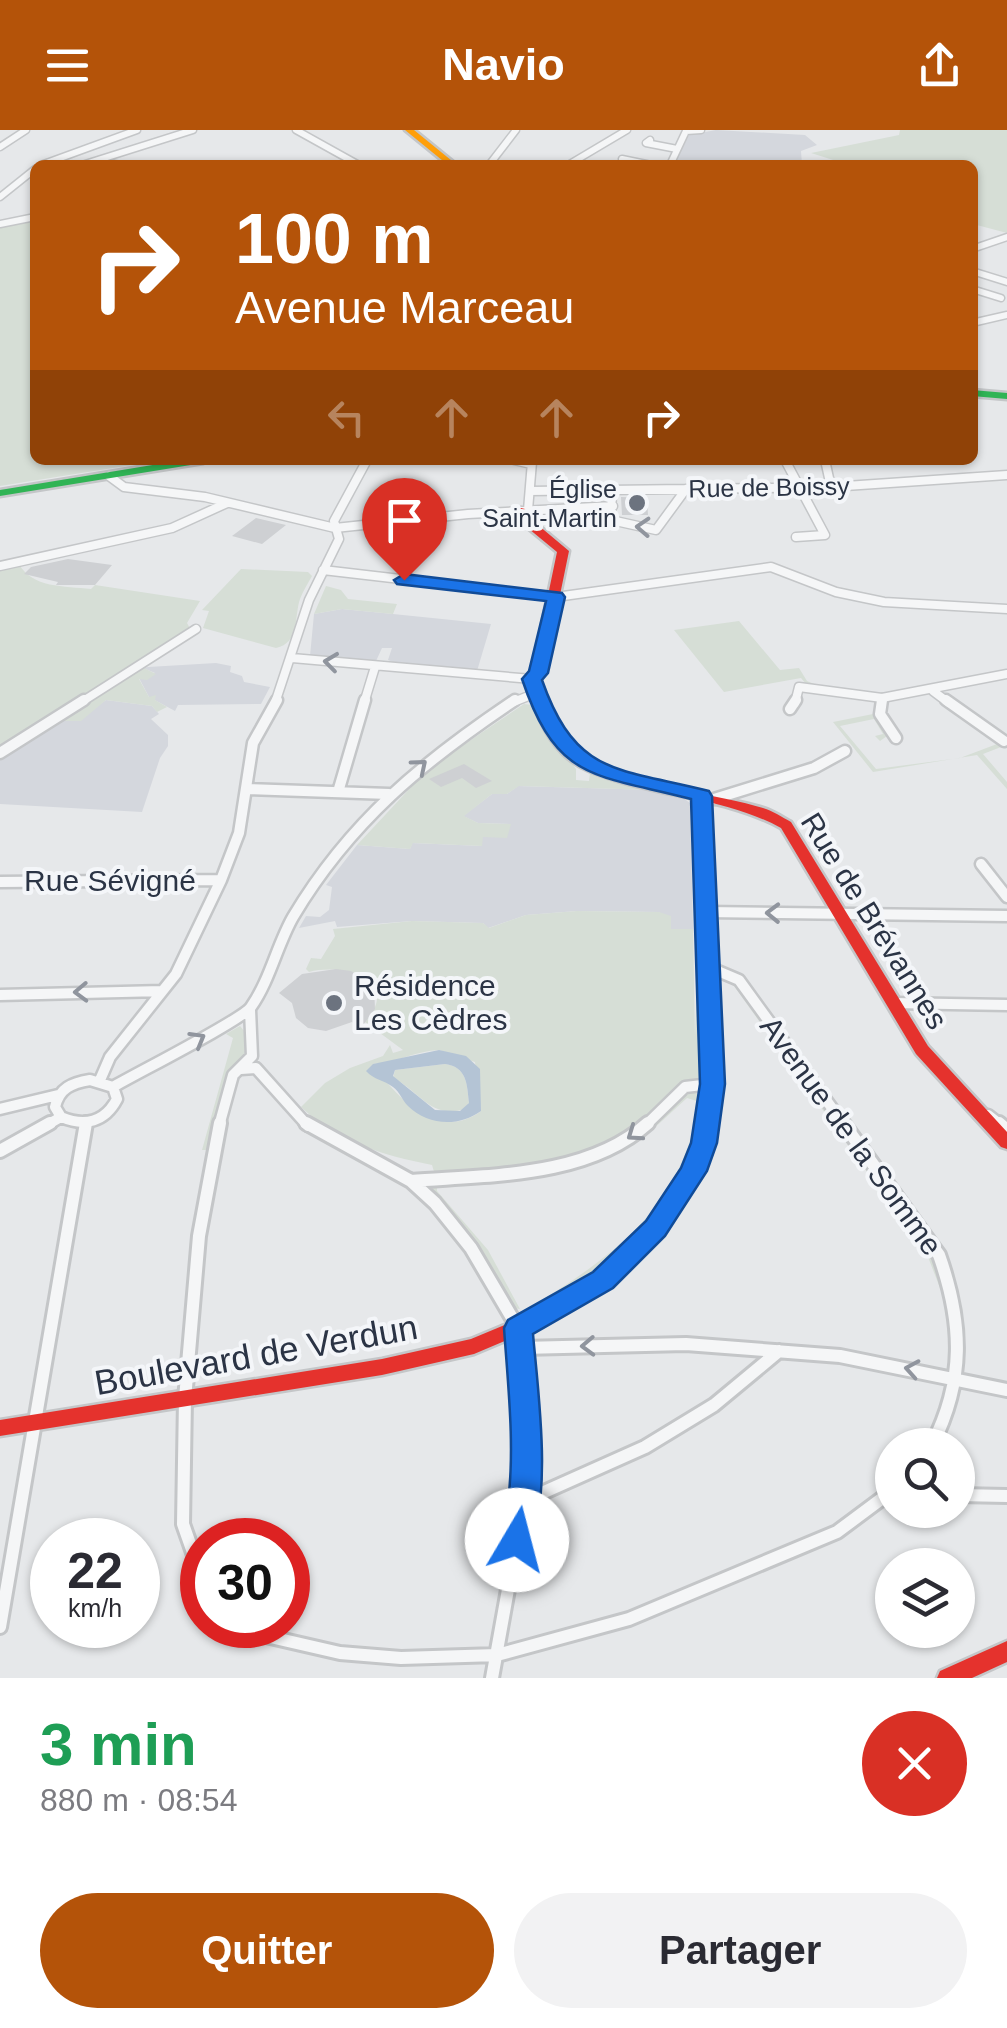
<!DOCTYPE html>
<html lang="fr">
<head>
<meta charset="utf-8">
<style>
  body { margin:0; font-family:Helvetica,sans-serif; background:#f2f2f3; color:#2b2b33; height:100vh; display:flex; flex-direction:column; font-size:38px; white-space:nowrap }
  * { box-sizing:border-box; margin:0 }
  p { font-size:32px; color:#7c7c81 }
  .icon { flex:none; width:55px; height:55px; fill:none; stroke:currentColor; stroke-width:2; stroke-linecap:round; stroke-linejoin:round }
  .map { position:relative; height:1548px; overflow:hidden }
  .side { display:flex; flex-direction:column; background:#fff; flex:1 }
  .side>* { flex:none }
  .banner { position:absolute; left:30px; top:30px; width:948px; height:305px; border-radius:15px; box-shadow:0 2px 8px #0004; background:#b45309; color:#fff; overflow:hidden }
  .controls { position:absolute; left:875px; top:1298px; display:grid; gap:20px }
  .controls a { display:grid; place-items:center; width:100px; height:100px; border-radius:50%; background:#fff; box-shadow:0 2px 8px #0004; font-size:50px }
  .speed { position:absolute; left:30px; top:1388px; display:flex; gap:20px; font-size:50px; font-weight:700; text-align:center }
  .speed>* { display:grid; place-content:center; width:130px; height:130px; border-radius:50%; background:#fff; box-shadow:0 2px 8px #0004; line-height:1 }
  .speed small { font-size:25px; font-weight:400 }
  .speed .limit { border:15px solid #d22; background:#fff; color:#111 }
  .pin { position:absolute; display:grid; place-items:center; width:85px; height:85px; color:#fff; margin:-102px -42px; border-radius:50% 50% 50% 0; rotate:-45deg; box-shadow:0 0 10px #0007 }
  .pin .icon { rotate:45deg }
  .me { position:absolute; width:110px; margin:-55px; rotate:8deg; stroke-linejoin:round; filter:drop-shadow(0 0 8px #0008) }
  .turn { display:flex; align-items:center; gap:35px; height:210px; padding:0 40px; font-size:45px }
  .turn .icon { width:130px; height:130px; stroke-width:2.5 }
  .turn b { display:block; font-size:70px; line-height:85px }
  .lanes { display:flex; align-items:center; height:95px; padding:0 40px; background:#0003; justify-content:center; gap:50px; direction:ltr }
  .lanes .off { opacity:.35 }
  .round { display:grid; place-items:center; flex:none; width:105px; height:105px; border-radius:52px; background:#f2f2f3 }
  .headline { display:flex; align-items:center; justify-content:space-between; height:170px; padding:0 40px }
  h1 { font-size:60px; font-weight:600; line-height:75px; color:#1e9e55 }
  .cta { display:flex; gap:20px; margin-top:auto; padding:20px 40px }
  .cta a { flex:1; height:115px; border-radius:60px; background:#b45309; color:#fff; font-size:40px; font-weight:600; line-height:115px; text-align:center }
  .cta a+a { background:#f2f2f3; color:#2b2b33 }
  header { display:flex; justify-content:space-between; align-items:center; height:130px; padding:0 40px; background:#b45309; color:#fff; font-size:45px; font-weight:600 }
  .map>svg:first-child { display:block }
</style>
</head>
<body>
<header><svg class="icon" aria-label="menu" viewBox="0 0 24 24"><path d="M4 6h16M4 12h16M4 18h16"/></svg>Navio<svg class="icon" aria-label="share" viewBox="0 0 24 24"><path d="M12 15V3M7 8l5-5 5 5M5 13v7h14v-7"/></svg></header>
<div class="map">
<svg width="1007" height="1548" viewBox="0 0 1007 1548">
  <rect width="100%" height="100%" fill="#e6e8ea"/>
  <path fill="#d4d7dd" d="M716,0L805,5L817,15L801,21L802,35H673L689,5Z
    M342,479L393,484L491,494L477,541L400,535L388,530L392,518H382L376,531L310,526L314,484Z
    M216,533L231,536L230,542L242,546L244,552L270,557L261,574L178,575L175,581L149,567L139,548L155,543L143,538L148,537Z
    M106,570L152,576L159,584L151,589L168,605V616L160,628L142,682L0,674V629L62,591L83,586Z
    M518,656L654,660L683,668L690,673L693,799H670L659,782L577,781L526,785L488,798L483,793L412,791L337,797L335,791L299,798L306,786L320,787L329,780L332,757L326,755L357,715L410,719L412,713L482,716V707L510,694L478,693L463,686L492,664H507Z"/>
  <path fill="#d6ded6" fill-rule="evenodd" d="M900,0H1007V103L973,94L972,35H849L811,23L899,5Z
    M35,89V330H163L0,356V96Z
    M19,434C32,458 64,456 91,459L95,455L200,471L187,493L193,504L144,538L156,544L147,550L139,549L149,567L156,565L155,570L167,577L157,582L152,576L106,570L81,591H61L0,629V438Z
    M241,439L308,442L312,446C308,453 303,461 300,469C294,486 300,513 276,518L203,498L209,481L202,480Z
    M326,456L341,460L348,469L397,474L393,484L342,479L314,484Z
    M739,491L780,540L799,538L807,551L819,556L806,554L801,548L724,562L674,500Z
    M524,574L532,575L576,639V650L589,651L590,643L654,660L519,656L507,664H492L464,686L478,693L511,694L507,708L483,707L482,716L413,713L410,719L357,715L428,639Z
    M873,584L879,588L887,606L880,611L875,606L883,604L874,589L840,596L876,639L960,628L997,614L1001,617L983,624L1007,652V659L977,625L873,642L833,592Z
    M577,781L659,782L671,786V799H693L695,907L699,799L704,951L680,956L662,978L610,1014L538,1037L435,1045L432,1035C382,1025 338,1012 301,977L325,953L350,938L383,926L390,915L393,923L403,920L365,892C403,849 343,833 309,842L306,839L311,828L321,829L335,806L333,799L412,791L483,793L489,798L526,785ZM439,920L475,932L481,981C438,1013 396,967 373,934C396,933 415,921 439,920Z
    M716,845L731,848L919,1107C938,1139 948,1168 953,1204H949L942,1163L928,1127L729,849H713Z
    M240,896L245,902L248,928L227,945L209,1020H202L233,908L226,904Z
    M445,934C467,937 467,954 469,973L465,979C431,990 420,961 393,948L395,940Z
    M686,960L705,966C692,1052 641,1113 569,1160C555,1170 538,1183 522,1183C612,1126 679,1084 700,972L687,968L651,1001L647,998Z
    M607,1022L613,1024L573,1040L517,1051L437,1055V1061L488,1120L520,1179L513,1178L485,1126L433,1064V1055L491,1049Z"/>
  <path fill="#b4c4d5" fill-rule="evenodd" d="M439,920L466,926L480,939L481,981C459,997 428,996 408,976C402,970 400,962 393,957C384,950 374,950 366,941L373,934ZM445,934C467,937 467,954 469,973L460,981L435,980L393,946L395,940Z"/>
  <path fill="#ced0d3" d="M621,367L647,368L648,385H622Z
    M256,388L273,392L286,395L262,414L232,406Z
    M68,429L112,435L95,455H56L58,452L24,444L31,437Z
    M464,634L492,651L476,658L462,648L441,657L429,649Z
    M336,839L351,841L374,856L375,879L361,898L352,892L326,901L308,898L296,888L292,873L279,863L302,844Z"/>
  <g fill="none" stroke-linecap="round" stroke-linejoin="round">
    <defs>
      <path id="street-far3" d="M296,0L359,35
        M650,10L646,13L677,19
        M0,17L26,0
        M622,29L651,35
        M97,31L121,35
        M41,35L137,0
        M82,35L193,0
        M489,35L516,0
        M568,35L627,0
        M670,35L686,1L701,0
        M0,67L35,39
        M0,94L35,87
        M972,119L1007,107
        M972,141L1007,152
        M972,159L1001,168
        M972,193L1007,185"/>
      <path id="street-far2" d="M514,330L531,334
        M785,330L825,405L796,407
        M825,330L831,357
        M109,346L124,357L205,367L335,398L468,384L613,376
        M612,359L611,390L656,400L686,359
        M530,361L831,357L1007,345
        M528,380L532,332
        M0,436L172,398L227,373
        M323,440L556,467L771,437L836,462L884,472L1007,479
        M292,528L532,549
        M933,561L949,573
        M80,573L196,499
        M275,573L309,470L339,409L334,391L367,330
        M364,573L375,537
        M511,573L536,563
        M795,573L799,557L882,568L1007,544
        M881,573L882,568"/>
      <path id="street-far1" d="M882,570L880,584L896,608
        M946,570L1004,611
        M790,579L796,570
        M0,623L84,570
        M246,659L389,664
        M338,662L365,570
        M714,669L814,638L845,621
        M981,734L1007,767
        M0,752L221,750
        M706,782L1007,786
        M706,836L739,850L845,996
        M0,865L162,861
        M893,873L1007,875
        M241,939L256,938L308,996
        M90,950L113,957L117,969C105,992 85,997 61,987L55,977C59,958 72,953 90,950Z
        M100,950L110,927L176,844L221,750L239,703L253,613L277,570
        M113,957C135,944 242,890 251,877C270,850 277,815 293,787C350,691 424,631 515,570
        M0,979L58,965
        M988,985L1002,996
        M45,996L61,987
        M219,996L233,945L252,926L250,880
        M645,996L685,957L711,954"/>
      <path id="street" d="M306,993L411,1051L435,1073L471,1118L518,1198L525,1295L524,1371L492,1548
        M843,993L939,1125C963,1193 965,1250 932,1315
        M999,993L1007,1000
        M0,1021L50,993
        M411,1051C487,1045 587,1048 648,993
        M522,1218L686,1214L840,1226L1007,1260
        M958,1365L1007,1366
        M524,1371L645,1317L714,1275L779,1221
        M202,1448L183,1394L185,1269L199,1106L220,993
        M246,1495L266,1506L340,1523L401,1528L497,1525L629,1489L837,1402L892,1361
        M0,1497L86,993"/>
      <path id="fast" d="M972,260L1007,263V269L972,266Z
        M183,330H208L203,333L0,366V360Z
        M701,662L708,666L719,983L703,1041L662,1103L610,1155L533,1199L526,1202L519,1199L517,1194L519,1189L596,1145L650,1093L686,1040L703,983L694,666Z"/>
      <path id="slow" d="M405,0H414L457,35H448Z"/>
      <path id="jam" d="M521,378L525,379L532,390L569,421L544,543L539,550C546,574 555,600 573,618C608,653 715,663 763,678C773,681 782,687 791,692L928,916L1007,1002V1019L1001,1017L916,924L781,698C732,671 671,667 618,651C599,645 578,639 563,624C543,604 533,576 526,549L532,542L557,422L523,394L515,381Z
        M526,1186L533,1189L535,1194L533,1199L474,1224L382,1245L0,1306V1290L382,1229L471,1209Z
        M1007,1511V1532L972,1548H937L940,1541Z"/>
    </defs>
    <use href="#street-far3" stroke="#c4c6c8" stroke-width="9"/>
    <use href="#street-far2" stroke="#c4c6c8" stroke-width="11"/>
    <use href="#street-far1" stroke="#c4c6c8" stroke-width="15"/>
    <use href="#street" stroke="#c4c6c8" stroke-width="18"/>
    <use href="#fast" stroke="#c4c6c8" stroke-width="5"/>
    <use href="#slow" stroke="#c4c6c8" stroke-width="5"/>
    <use href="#jam" stroke="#c4c6c8" stroke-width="5"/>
    <use href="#street-far3" stroke="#f5f6f7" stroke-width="6"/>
    <use href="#street-far2" stroke="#f5f6f7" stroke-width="8"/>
    <use href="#street-far1" stroke="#f5f6f7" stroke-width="10"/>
    <use href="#street" stroke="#f5f6f7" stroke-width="12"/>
    <use href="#fast" fill="#30b455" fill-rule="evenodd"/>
    <use href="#slow" fill="#ff9f0a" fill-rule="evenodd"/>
    <use href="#jam" fill="#e5322d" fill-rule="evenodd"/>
  </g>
  <defs><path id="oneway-chevron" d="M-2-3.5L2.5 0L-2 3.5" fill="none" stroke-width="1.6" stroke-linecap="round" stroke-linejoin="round" transform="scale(2.5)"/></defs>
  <g stroke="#90959e">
    <use href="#oneway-chevron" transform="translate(643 397) rotate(-177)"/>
    <use href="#oneway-chevron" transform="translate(331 532) rotate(-173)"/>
    <use href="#oneway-chevron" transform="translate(420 636) rotate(-40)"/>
    <use href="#oneway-chevron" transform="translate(773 783) rotate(-179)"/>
    <use href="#oneway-chevron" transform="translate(81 862) rotate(178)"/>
    <use href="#oneway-chevron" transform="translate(198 909) rotate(-30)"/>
    <use href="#oneway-chevron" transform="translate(634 1004) rotate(145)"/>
    <use href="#oneway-chevron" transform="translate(588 1216) rotate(178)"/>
    <use href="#oneway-chevron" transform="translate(912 1239) rotate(-170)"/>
  </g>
  <path fill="#1a73e8" stroke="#114b97" stroke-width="2.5" d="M404,444L562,463L565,467L548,543L542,550C576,647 619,638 709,661L712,666L725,954L717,1013L707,1041L665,1106L613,1158L533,1204C538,1262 553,1367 528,1419L517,1424L506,1419C499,1404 506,1390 508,1373C515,1316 508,1256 504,1198L508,1190L593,1142L646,1091L681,1038L691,1013L700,954L691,669C596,644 557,653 522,549L529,541L546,471L397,454L394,450Z"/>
  <g fill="#6c737f" stroke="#f4f6f9" stroke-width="4">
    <circle cx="637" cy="373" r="10"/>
    <circle cx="334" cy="873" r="10"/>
  </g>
  <g text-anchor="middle" stroke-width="8" stroke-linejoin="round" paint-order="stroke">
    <g font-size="25" fill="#2b3445" stroke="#f4f6f9">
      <text transform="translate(769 357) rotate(-1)" y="9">Rue de Boissy</text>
    </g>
    <g font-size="25" fill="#2b3445" stroke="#f4f6f9" text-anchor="end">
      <text x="617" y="368">Église<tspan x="617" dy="29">Saint-Martin</tspan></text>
    </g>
    <g font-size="30" fill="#2b3445" stroke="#f4f6f9">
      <text x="110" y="761">Rue Sévigné</text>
      <text transform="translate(874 791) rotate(58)" y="10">Rue de Brévannes</text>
      <text transform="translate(851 1006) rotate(54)" y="10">Avenue de la Somme</text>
    </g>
    <g font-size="30" fill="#2b3445" stroke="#f4f6f9" text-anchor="start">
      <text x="354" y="866">Résidence<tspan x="354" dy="34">Les Cèdres</tspan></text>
    </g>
    <g font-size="35" fill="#2b3445" stroke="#f4f6f9">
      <text transform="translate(256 1225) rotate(-10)" y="12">Boulevard de Verdun</text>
    </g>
  </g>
</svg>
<div class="controls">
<a><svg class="icon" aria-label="search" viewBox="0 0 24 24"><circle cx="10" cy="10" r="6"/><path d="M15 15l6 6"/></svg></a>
<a><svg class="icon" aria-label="layers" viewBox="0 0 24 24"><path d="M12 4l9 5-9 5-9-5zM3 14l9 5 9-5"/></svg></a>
</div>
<div class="speed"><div>22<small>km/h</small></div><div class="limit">30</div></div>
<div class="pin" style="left:404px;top:450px;background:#d93025"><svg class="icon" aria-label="arrive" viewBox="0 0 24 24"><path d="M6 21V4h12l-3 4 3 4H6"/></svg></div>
<svg class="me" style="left:517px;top:1410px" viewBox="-20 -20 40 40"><circle r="19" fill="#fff"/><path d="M0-13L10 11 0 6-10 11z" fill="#1a73e8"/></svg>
<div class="banner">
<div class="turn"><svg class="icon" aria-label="right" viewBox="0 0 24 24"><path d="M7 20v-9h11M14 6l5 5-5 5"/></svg><div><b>100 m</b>Avenue Marceau</div></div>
<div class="lanes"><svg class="icon off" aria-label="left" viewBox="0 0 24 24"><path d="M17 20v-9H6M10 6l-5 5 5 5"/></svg><svg class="icon off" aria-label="ahead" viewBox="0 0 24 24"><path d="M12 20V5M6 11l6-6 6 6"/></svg><svg class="icon off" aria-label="ahead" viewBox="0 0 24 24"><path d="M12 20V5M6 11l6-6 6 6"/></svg><svg class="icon" aria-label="right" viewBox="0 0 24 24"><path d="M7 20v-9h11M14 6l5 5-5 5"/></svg></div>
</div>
</div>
<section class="side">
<div class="headline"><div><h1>3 min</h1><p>880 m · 08:54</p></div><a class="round" style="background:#d93025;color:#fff"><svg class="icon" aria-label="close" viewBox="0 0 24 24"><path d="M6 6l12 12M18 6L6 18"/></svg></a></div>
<div class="cta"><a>Quitter</a><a>Partager</a></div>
</section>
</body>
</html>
